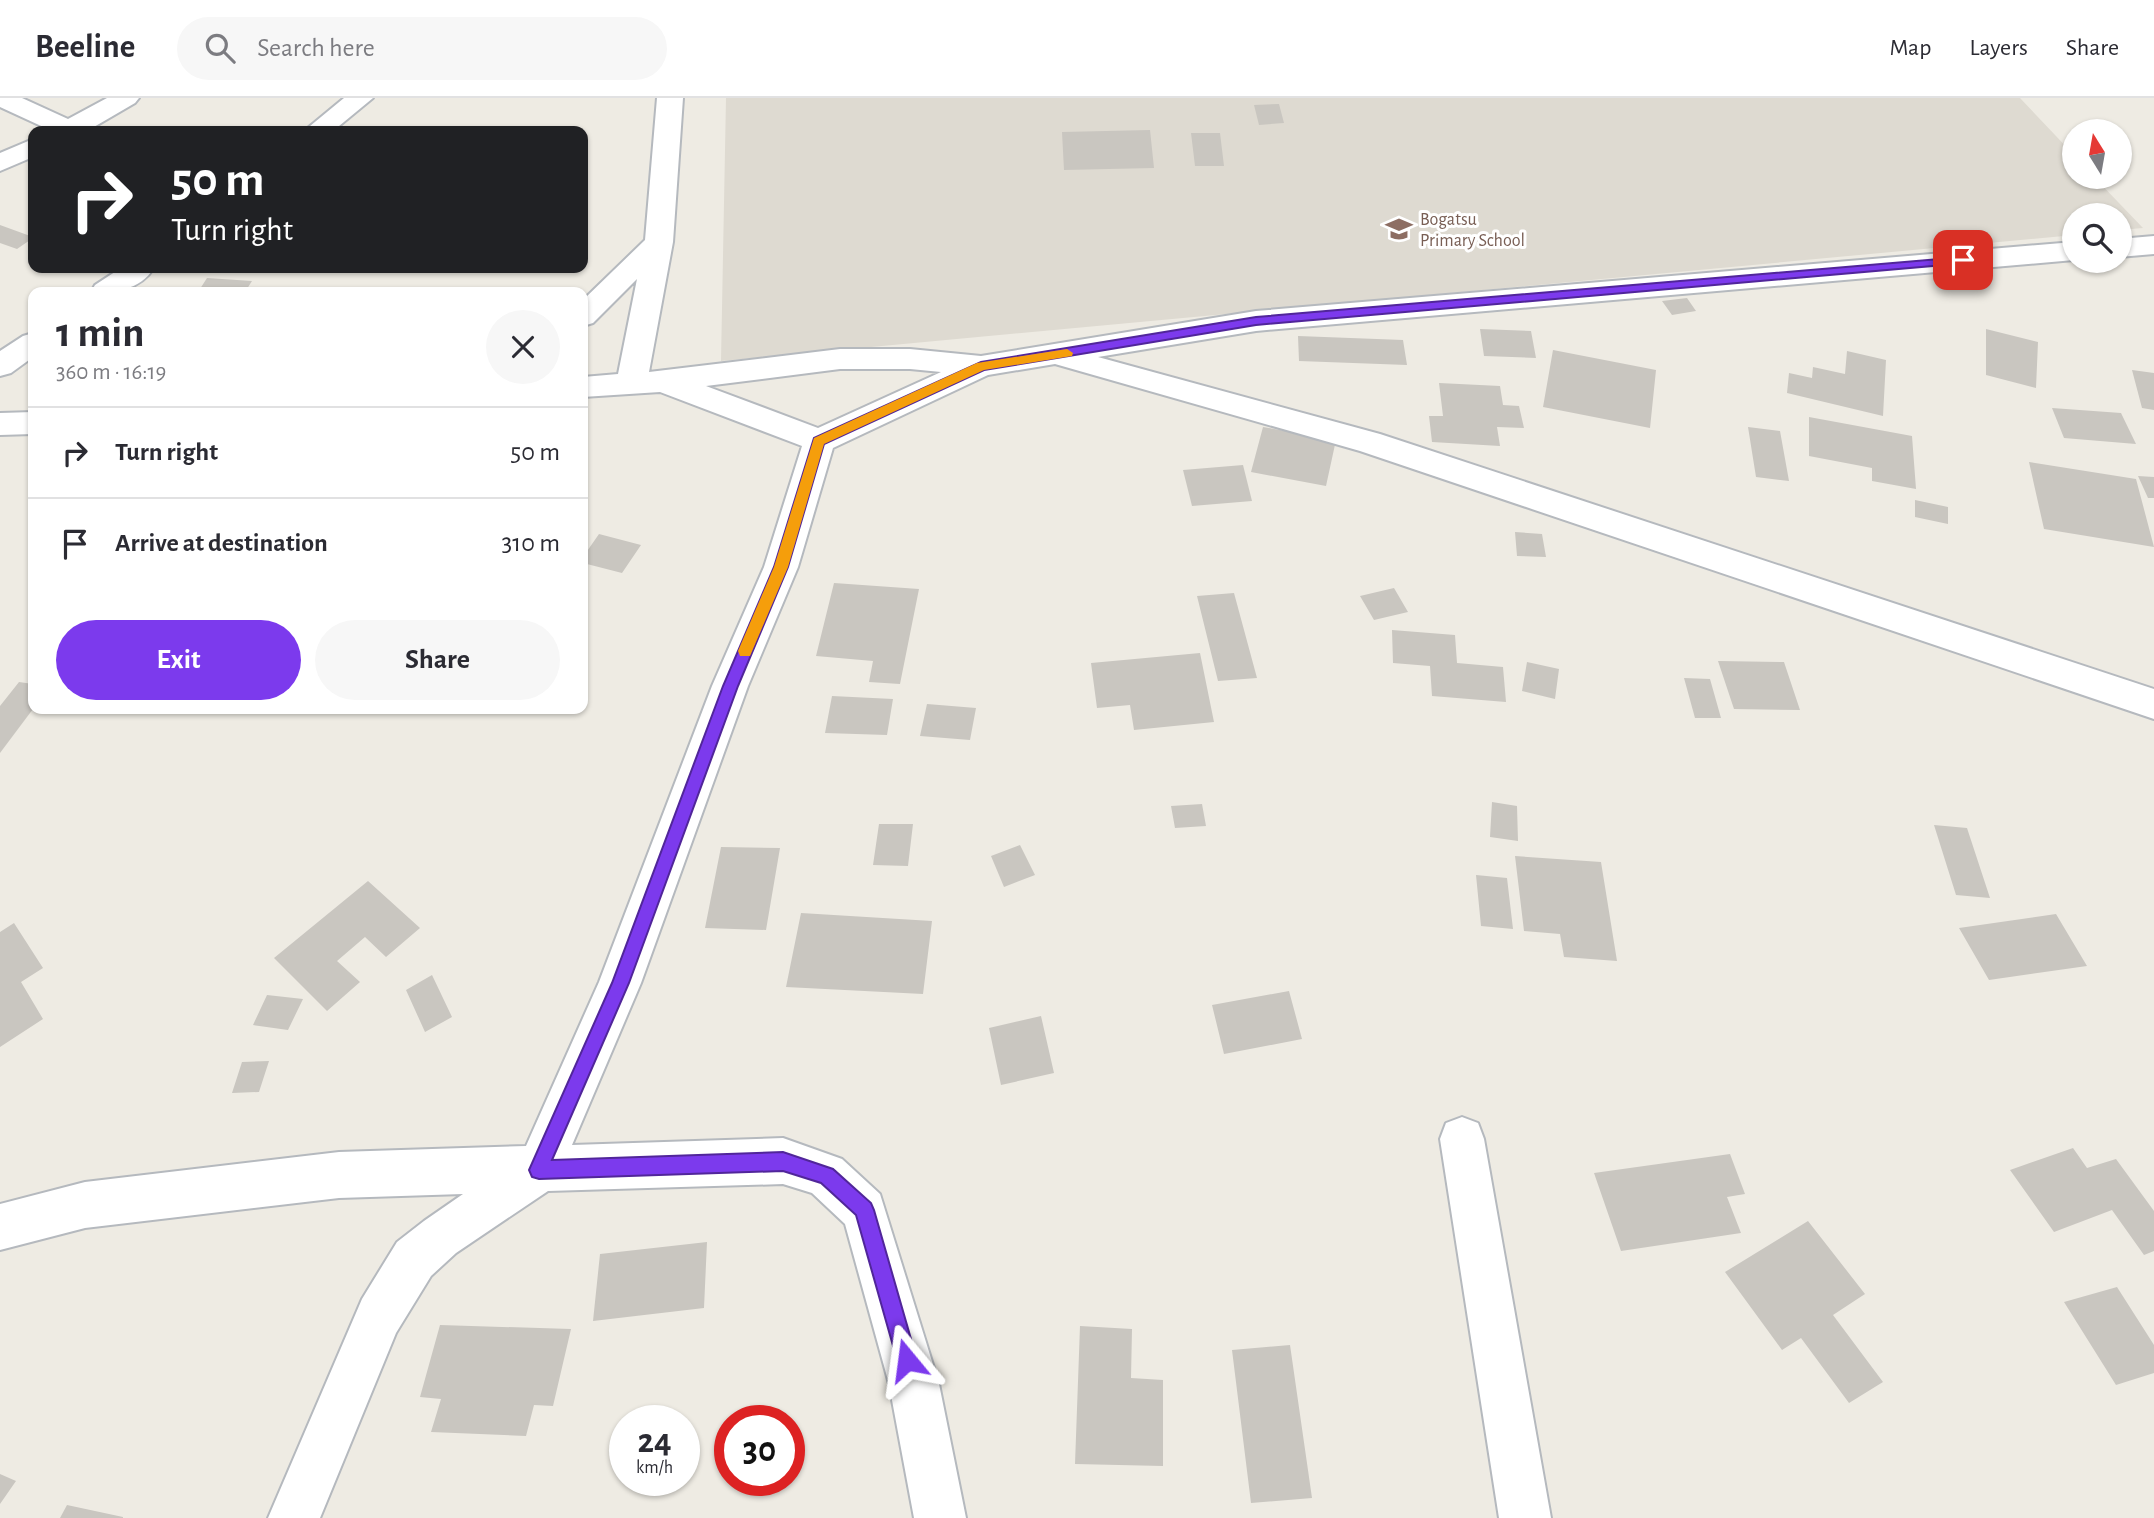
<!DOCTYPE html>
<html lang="en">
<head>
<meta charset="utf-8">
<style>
  body { margin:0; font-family:"Alegreya Sans",sans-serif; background:#f7f7f7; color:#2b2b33; height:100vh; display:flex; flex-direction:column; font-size:26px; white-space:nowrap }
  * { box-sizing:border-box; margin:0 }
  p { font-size:23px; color:#7c7c81 }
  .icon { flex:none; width:38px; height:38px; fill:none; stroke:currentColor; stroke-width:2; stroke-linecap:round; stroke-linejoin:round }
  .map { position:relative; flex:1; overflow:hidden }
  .drawer { position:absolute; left:28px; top:189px; width:560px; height:427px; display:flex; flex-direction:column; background:#fff; border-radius:14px; box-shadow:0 2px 5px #0004 }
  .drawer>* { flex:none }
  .guide { position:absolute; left:28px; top:28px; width:560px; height:147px; border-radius:14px; box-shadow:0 2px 5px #0004; background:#202124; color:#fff; overflow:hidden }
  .needle { width:46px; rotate:349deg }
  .controls { position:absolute; left:2062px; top:21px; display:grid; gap:14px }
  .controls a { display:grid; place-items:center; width:70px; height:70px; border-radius:50%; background:#fff; box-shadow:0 2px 5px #0004; font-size:35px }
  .speed { position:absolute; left:609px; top:1307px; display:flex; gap:14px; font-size:35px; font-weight:700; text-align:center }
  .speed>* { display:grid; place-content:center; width:91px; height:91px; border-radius:50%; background:#fff; box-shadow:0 2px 5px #0004; line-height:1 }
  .speed small { font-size:18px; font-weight:400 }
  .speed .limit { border:10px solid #d22; background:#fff; color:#111 }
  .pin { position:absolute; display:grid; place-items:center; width:60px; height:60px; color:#fff; margin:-30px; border-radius:14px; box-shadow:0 4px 10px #0006 }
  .me { position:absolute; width:77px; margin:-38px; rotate:344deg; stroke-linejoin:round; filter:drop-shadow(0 0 5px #0008) }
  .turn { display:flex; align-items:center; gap:24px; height:147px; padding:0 28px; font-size:32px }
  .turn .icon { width:91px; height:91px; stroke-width:2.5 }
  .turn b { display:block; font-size:49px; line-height:60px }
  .round { display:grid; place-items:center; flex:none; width:74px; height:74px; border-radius:37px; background:#f7f7f7 }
  .headline { display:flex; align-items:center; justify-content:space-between; height:119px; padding:0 28px }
  h1 { font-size:42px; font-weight:600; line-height:52px }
  .cta { display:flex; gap:14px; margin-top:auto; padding:14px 28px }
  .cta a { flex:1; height:80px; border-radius:42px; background:#7c3aed; color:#fff; font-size:28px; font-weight:600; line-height:80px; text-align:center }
  .cta a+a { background:#f7f7f7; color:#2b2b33 }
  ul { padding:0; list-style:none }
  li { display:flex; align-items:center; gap:21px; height:91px; padding:0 28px; border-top:2px solid #e1e1e2 }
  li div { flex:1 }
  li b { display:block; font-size:26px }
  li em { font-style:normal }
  header { display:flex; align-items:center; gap:42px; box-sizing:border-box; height:98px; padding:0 35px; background:#fff; border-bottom:2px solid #e1e1e2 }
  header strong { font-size:33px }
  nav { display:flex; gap:38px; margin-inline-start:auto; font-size:24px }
  .search { width:490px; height:63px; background:#f7f7f7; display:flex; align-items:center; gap:18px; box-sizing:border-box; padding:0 24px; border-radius:38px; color:#7c7c81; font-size:26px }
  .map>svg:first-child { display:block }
</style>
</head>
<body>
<header>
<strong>Beeline</strong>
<div class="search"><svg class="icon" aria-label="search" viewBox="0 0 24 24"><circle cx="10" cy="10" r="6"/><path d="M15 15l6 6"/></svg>Search here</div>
<nav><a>Map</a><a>Layers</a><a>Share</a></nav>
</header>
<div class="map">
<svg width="2154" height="1420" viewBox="0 0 2154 1420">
  <rect width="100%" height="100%" fill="#eeebe3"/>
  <path fill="#dedad1" d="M726,0H2020L2074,57V79H2094L2143,130L2119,132V117H2074V137L721,263Z"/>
  <path fill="#c9c6c0" d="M1279,6L1284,25L1259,27L1254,7Z
    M1150,32L1154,70L1064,72L1062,34Z
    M1191,35H1220L1224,68H1195Z
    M0,127L33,139V140L17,151L0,145Z
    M207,180L252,183L245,194H198Z
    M1687,200L1696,213L1672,217L1662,203Z
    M1480,231L1531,233L1536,260L1484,258Z
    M1986,231L2038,244L2036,290L1986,277Z
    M1298,238L1403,242L1407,267L1299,263Z
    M1553,252L1656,272L1650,330L1543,309Z
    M1847,253L1886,262L1883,318L1787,295L1789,275L1812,280L1813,269L1845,276Z
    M2132,272L2154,275V312L2142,310Z
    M1439,285L1500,288L1503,307L1519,308L1524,330L1497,329L1500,348L1432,344L1429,318H1443Z
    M2052,310L2121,315L2136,346L2064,340Z
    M1809,319L1912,338L1916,391L1872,383V370L1809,358Z
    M1263,329L1336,342L1326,388L1251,374Z
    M1748,329L1780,333L1789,383L1756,379Z
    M2029,364L2136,381L2154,449L2044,431Z
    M1243,367L1252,403L1192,408L1183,372Z
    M2138,378L2154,379V400H2148Z
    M1915,402L1948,409V426L1915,419Z
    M1515,434L1542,436L1546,459L1517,458Z
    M599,436L641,447L622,475L583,465V459Z
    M834,485L919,491L900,586L869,584L873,563L816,558Z
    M1394,490L1408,514L1374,522L1360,498Z
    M1234,495L1257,580L1218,583L1197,498Z
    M1392,532L1455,537L1457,565L1503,569L1506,604L1432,598L1430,568L1393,565Z
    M1200,555L1214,624L1134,632L1130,607L1097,610L1091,565Z
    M1718,563L1784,564L1800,612L1734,611Z
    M1527,564L1559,571L1555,601L1522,593Z
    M1684,580L1710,581L1721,620H1695Z
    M19,584L33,586V611L0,655V608Z
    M832,598L893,601L887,637L825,635Z
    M927,606L976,610L970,642L920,638Z
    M1492,704L1517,708L1518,743L1490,739Z
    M1202,706L1206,728L1175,730L1171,708Z
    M879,726H913L908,768L873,767Z
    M1934,727L1967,730L1990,800L1956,797Z
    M1020,747L1035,777L1004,789L991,758Z
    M721,749L780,750L766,832L705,830Z
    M1515,758L1601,764L1617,863L1564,859L1560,836L1524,833Z
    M1476,777L1507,780L1513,831L1481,828Z
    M368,783L420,830L386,859L365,839L337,863L360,884L327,913L274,860Z
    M801,815L932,823L923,896L786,889Z
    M2056,816L2087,868L1989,882L1959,830Z
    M14,825L43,870L21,884L43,921L0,949V834Z
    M432,877L452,919L425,934L406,892Z
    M1289,893L1302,941L1224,956L1212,907Z
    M267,897L303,901L288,932L253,927Z
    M1041,918L1054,975L1001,987L989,930Z
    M269,963L259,994L232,995L242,964Z
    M2073,1050L2087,1070L2116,1061L2154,1113V1153L2144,1157L2112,1112L2054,1134L2010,1072Z
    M1730,1056L1745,1096L1727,1099L1741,1135L1621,1153L1594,1075Z
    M1808,1123L1865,1196L1833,1217L1883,1284L1849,1305L1801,1240L1782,1252L1725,1174Z
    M707,1144L704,1210L593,1223L600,1156Z
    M2117,1189L2154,1247V1275L2116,1287L2064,1204Z
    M440,1227L571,1231L553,1308L534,1307L526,1338L431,1334L441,1301L420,1299Z
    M1080,1228L1132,1231L1131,1280L1163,1282V1368L1075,1366Z
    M1290,1247L1312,1400L1251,1405L1232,1252Z
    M0,1376L16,1383L0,1406Z
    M67,1407L123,1419V1420H60Z"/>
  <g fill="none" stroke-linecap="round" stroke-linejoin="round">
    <defs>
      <path id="minor" d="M0,0H22L68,21L107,0H139L135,5L87,33H52L0,9Z
        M344,0H373L333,33H304Z
        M657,0H683L673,144L649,274L840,251H910L981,258L1256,213L2074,144V162L1256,233L1098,259L1380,336L2154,591V621L1360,353L1055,266L988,277L833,350L798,469L748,588L641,885L572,1047L783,1040L842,1061L880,1096L939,1286L966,1420H914L889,1286L845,1126L812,1095L783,1086L548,1093L456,1155L431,1178L396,1235L320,1420H268L362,1201L397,1144L424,1123L463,1096L339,1100L85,1130L0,1152V1106L85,1084L339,1054L526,1048L599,884L712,588L764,469L802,348L660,294L583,299V279L618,276L637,181L593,225L583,228V202L645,142ZM840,271H910L941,274L818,330L706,288Z
        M33,41V59L0,73V55Z
        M2154,138V156L2119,159V141Z
        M121,170H154C139,193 116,194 91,194L95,187Z
        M33,235V259L11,275L0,278V253L23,238Z
        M33,314V336L0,337V315Z
        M1462,1019L1478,1025L1484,1041L1551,1420H1499L1440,1041L1446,1025Z"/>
    </defs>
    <use href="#minor" stroke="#b5b9be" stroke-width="4"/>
    <use href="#minor" fill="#fff" fill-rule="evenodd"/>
  </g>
  <path fill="#7c3aed" stroke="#51269a" stroke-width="2" d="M1963,159L1968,162L1967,165L1256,227L984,272L824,346L788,469L738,588L629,885L552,1062L783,1054L833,1071L871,1105L874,1112L917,1262L914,1269L907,1272L900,1269L897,1262L856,1117L821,1085L783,1073L539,1081L532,1079L529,1072L612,885L723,588L774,469L814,340L981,264L1256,219Z"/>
  <path fill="#f59e0b" d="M1067,251L1073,255L1072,258L984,272L824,346L788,469L750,558H740L738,553L774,469L814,340L977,265Z"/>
  <defs>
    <symbol id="school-bare" viewBox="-9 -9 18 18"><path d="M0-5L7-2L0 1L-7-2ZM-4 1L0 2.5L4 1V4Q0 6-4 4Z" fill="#8d6e63" stroke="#fff" stroke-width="2.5" paint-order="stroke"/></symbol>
  </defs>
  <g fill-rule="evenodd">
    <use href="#school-bare" x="1380" y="112" width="38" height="38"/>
  </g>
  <g text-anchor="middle" stroke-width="6" stroke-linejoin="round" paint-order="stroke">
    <g font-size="18" fill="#785e54" stroke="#fff" text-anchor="start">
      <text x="1420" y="127">Bogatsu<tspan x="1420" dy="21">Primary School</tspan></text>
    </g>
  </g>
</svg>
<div class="controls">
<a><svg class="needle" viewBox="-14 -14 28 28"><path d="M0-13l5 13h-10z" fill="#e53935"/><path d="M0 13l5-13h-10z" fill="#7c7c81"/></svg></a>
<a><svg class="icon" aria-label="search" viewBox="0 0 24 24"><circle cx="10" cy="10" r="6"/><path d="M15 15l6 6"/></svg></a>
</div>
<div class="speed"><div>24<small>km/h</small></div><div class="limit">30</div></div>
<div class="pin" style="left:1963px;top:162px;background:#d93025"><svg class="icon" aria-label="arrive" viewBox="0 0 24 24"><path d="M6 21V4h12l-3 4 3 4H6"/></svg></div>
<svg class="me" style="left:907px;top:1262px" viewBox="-20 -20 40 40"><path d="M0-17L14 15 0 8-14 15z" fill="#7c3aed" stroke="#fff" stroke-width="4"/></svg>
<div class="guide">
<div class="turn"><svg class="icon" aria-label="right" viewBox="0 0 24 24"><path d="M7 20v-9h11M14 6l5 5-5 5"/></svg><div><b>50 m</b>Turn right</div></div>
</div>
<section class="drawer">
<div class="headline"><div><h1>1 min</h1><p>360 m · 16:19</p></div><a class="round"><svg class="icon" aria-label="close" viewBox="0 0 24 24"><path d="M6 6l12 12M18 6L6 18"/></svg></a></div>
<ul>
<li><svg class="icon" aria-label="right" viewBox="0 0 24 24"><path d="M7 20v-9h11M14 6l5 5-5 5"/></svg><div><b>Turn right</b></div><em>50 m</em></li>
<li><svg class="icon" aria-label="arrive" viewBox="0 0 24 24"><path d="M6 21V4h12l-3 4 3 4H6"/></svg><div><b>Arrive at destination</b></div><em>310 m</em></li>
</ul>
<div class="cta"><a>Exit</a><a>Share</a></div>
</section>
</div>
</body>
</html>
